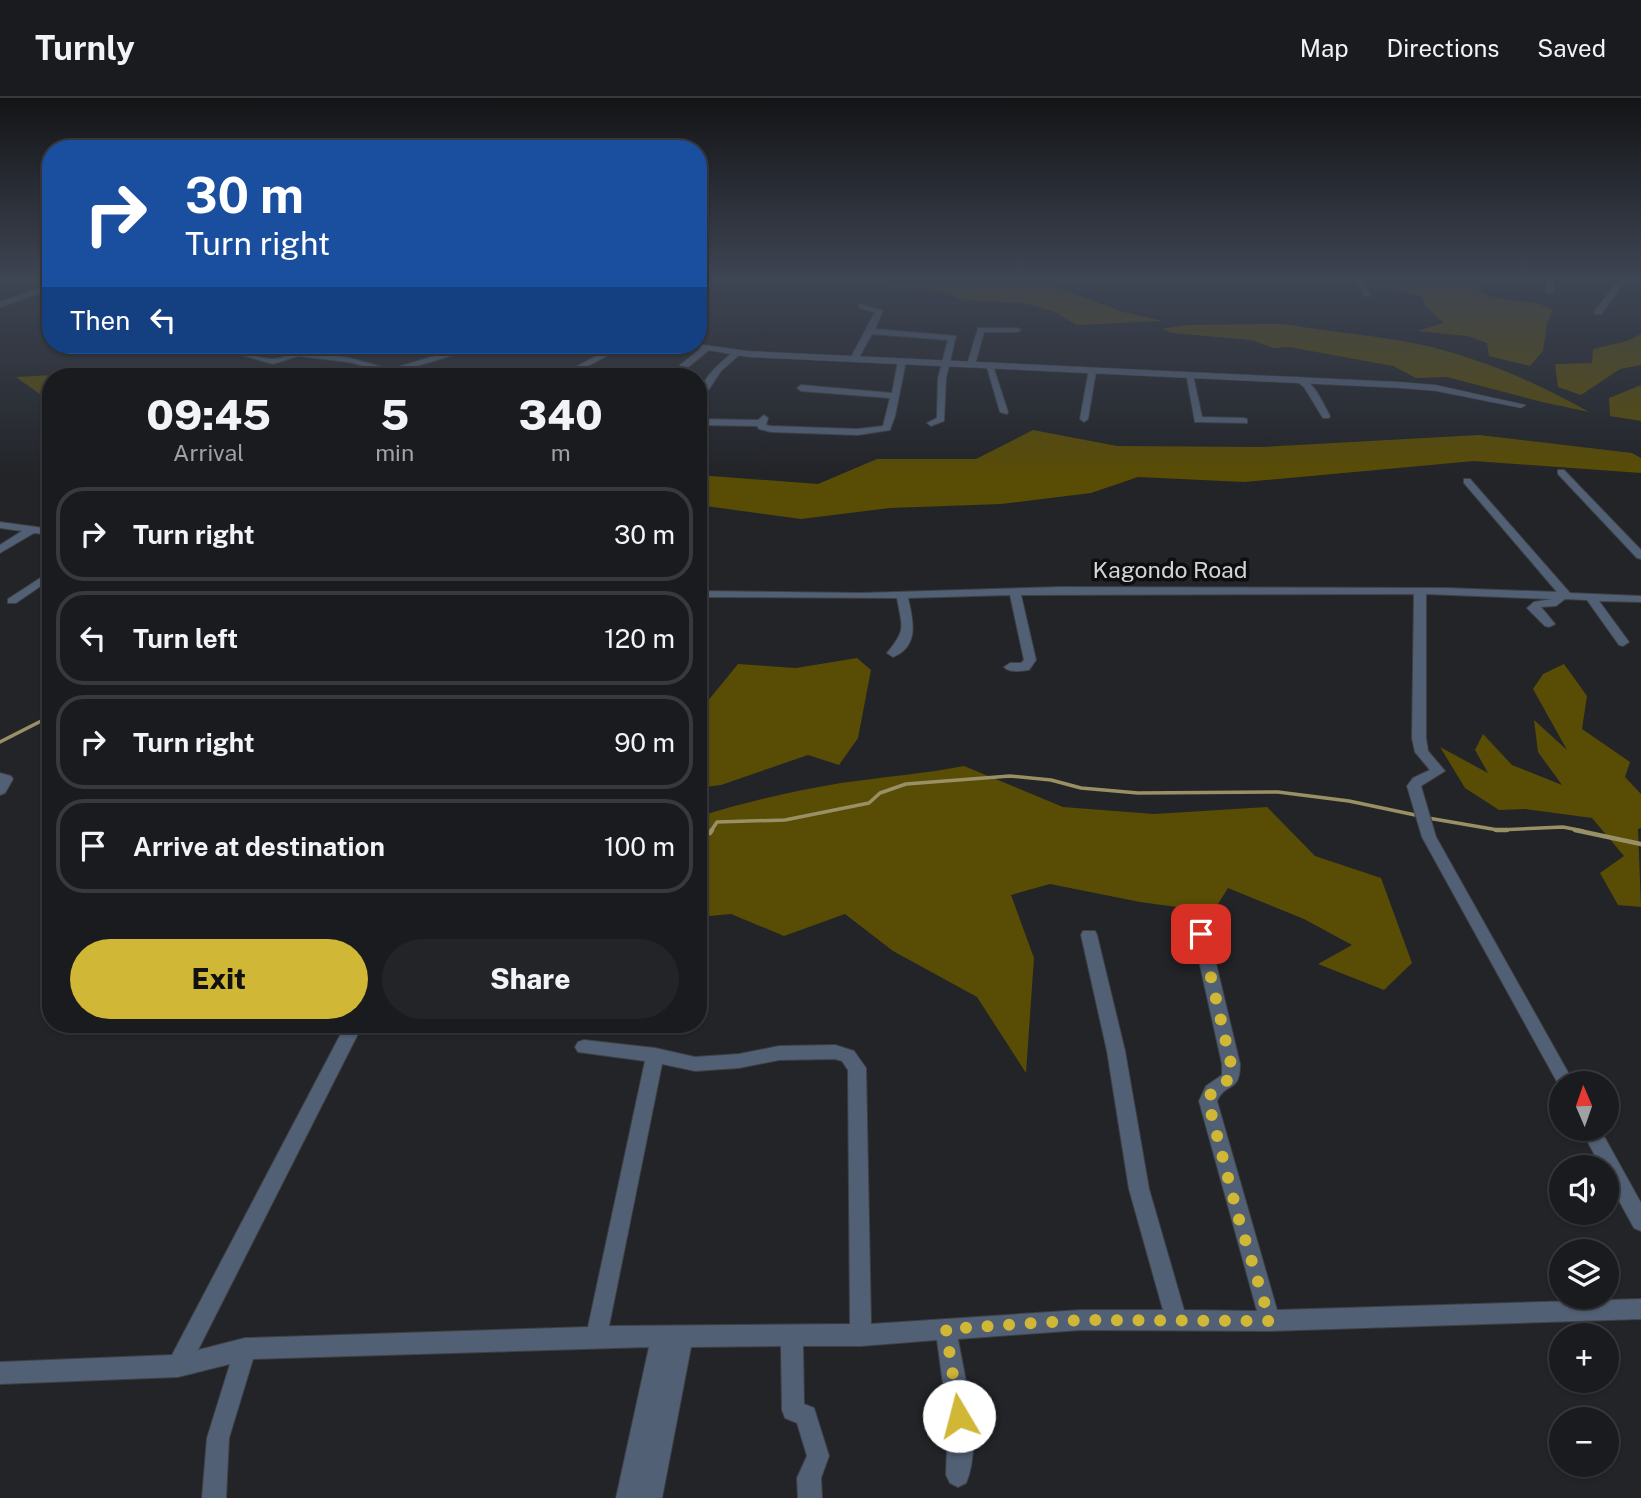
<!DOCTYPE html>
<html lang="en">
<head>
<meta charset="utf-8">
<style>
  body { margin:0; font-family:"Public Sans",sans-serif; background:#232427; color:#f1f3f6; height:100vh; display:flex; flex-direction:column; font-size:26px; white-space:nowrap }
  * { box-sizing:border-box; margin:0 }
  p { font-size:23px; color:#9fa1a4 }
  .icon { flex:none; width:38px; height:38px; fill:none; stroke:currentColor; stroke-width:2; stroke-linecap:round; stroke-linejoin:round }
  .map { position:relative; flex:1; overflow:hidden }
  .details { position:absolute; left:42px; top:270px; width:665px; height:665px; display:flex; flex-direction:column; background:#1a1b1e; border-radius:28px; box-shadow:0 2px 5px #0004,0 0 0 2px #38393c }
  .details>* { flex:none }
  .hud { position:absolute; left:42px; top:42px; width:665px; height:214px; border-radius:28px; box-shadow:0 2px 5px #0004,0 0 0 2px #38393c; background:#1a4fa0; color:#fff; overflow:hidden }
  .needle { width:46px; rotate:358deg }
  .controls { position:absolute; left:1549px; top:973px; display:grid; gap:14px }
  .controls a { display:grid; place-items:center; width:70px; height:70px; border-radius:50%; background:#1a1b1e; box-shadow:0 2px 5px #0004,0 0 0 2px #38393c; font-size:35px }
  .pin { position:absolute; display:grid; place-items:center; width:60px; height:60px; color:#fff; margin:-30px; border-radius:14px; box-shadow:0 4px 10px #0006 }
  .me { position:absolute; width:77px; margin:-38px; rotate:352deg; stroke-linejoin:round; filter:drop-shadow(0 0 5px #0008) }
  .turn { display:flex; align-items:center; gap:24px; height:147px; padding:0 28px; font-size:32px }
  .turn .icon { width:91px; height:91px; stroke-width:2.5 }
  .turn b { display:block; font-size:49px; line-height:60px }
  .then { display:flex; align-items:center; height:66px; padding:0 28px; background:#0003; gap:14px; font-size:26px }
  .eta { display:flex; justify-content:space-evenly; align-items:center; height:119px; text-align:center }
  .eta b { font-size:42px; font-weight:800; line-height:49px }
  .cta { display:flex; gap:14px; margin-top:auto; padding:14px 28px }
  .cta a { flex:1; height:80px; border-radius:42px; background:#d1b736; color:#111; font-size:28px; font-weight:800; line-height:80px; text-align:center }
  .cta a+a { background:#232427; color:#f1f3f6 }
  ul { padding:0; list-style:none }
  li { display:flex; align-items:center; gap:21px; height:94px; margin:0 14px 10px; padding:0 14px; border:4px solid #38393c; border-radius:28px }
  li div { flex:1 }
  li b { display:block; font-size:26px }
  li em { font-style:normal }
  header { display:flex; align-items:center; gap:42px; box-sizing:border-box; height:98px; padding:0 35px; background:#1a1b1e; border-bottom:2px solid #38393c }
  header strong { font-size:33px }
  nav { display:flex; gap:38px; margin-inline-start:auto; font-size:24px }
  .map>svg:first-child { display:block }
</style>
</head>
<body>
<header>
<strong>Turnly</strong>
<nav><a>Map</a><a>Directions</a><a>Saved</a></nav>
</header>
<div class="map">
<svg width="1641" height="1400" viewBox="0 0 1641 1400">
  <rect width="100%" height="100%" fill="#222428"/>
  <path fill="#594c05" d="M844,181L1043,184L1123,214L1163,223L1077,227L1053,213L1024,205L964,202L928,191L836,185Z
    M1310,181H1460C1471,183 1473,189 1483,195C1506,207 1530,198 1553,212L1547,225L1543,253L1530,268L1489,258L1487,245L1468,238L1417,233L1444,225L1425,208L1422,199L1393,191Z
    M1284,226C1329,234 1374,237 1418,246C1475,258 1539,285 1589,314L1542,304L1447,279L1416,280L1393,268L1289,249L1273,250L1252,242L1172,235L1162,231L1186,227Z
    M1641,236V267L1620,271L1581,297L1558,289L1555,266L1592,265L1593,251L1627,243Z
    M71,276L120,278H51V304L16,279Z
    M1641,287V323L1610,318L1609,300Z
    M1033,332L1117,348L1262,349L1479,337L1632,355L1641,360V375L1474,363L1244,384L1138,379L1091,395L1001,406L890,410L801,421L698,407V377L818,386L877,361H976Z
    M857,560L871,572L858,640L839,667L808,657L721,687L698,690V615L738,566L796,570Z
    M1564,566L1587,598L1582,631L1630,664L1625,679L1641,696V730L1638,731L1641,809L1618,807L1600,775L1624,758L1592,720L1525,711L1499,712L1465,690L1440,649L1488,675L1475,652L1483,636L1512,667L1562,687L1538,654L1534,622L1567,652L1533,591L1543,576Z
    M964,668L1063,709L1154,716L1267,709L1315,758L1381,780L1412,865L1384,892L1318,866L1352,847L1304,821L1228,790L1213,814L1140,804L1050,786L1011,797L1034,860L1026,975L977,899L893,853L845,816L784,838L731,816L698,819V719C745,704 793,693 841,685C882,679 923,676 964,668Z"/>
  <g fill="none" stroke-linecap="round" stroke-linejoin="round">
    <path stroke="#999065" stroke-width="3.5" d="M0,644L51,618
      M1428,720L1498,732L1563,729L1583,733
      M711,733L717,724L785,722L869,705L880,695L906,686L1010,678L1051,682L1081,690L1138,695L1278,694L1349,703L1420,718"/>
    <path stroke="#999065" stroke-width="4.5" d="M1496,732H1507
      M1575,732L1641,746
      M698,737L710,735L712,732"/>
    <defs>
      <path id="minor" d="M1357,181H1363L1370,198H1364Z
        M1548,181H1554L1553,193L1549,195L1545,193Z
        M1619,181L1641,182V186L1625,184L1601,216H1595L1594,214Z
        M51,186V191L0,209V204Z
        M859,206L883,213L875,231L956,238L946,280L944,323L931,328L927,325L937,320L938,280L948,242L872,236L857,263H851L850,261L875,214L859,210Z
        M978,230H1017L1021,232L1017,234H984L975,267L971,269L967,267Z
        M207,247C229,246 249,260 271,261C287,262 305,247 324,247L307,254L349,260L391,271L471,247H483L507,255L503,257L477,250L400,273L413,278H400L349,264L298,258L273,266Z
        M617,247H627L569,278H559Z
        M703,249L710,251L686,271H680V267Z
        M733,254L740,256L721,273L701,303L698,304C698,283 718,267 733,254Z
        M902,261L906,263L895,318L890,332L858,337L771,334L759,331L757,328L698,327V321L758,322L764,317L768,320L766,327L771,328L858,331L883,328L890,300L801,293L797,290L801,287L892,295L898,263Z
        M986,266L993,268L1008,314L1007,316L1000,314Z
        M1089,271L1096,273L1088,321L1084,324L1080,321Z
        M1186,275L1193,277L1202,319L1244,320L1247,321V325L1195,324Z
        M1295,279C1313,279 1322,304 1330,318L1329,320H1323L1304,289L1294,281Z
        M1558,372H1564L1641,452V461L1637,460L1558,376Z
        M1464,381H1470L1570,495L1641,498V504L1599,503L1629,544L1623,548L1619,547L1587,502L1565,501L1556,508L1541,509L1555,526L1549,529L1545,528L1527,510L1534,504L1552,501L1426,496V640L1428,653L1445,673L1421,688L1436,739L1574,985H1561V991L1422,739L1407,688L1413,680L1430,672L1415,654L1412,640L1414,496L1021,497L1036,562L1029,572C1022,573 1009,575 1004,569L1010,565H1021L1024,562L1010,497L908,500C913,522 920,548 893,559L887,555C907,531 902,529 897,500L698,499V493L861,495L1060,489L1446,490L1557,494L1464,385Z
        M0,424L51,431V437L34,435L0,455V447L22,433L0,430Z
        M51,473V481L16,505H8V501Z
        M0,675L11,678L13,681L5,695L0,697Z
        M1201,830L1207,832L1209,836L1240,966C1240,996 1226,983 1217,1003L1277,1212L1641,1201V1221L1270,1233L1081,1232L958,1241C965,1282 983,1346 966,1385L958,1389L950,1385L946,1377L948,1323L937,1242L861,1248H803L804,1306L814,1310L829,1358L821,1380L822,1400H798L797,1380L807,1358L797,1325L785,1320L782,1312L781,1248L691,1249L662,1400H616L649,1249L253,1261L229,1340L226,1400H202L207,1340L230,1266L178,1279L0,1286V1264L172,1257L346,926H363L198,1252L245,1240L588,1229L645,963L578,954L575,949L578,944L584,942L655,950L695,959L739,956L779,948L835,947L854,953L866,970L871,1226L1081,1212H1163L1129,1091L1107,953L1081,837L1083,833H1095L1097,837L1125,953L1149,1091L1184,1212L1257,1213L1199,1003L1206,988L1222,977V966L1193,836L1195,832ZM835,961L842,963L848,972L850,1226L609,1228L662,966L695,973L739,970L779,962Z
        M1581,1031H1600L1641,1105V1133L1634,1130L1606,1079V1069H1601Z"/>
      <path id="tertiary" d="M698,246L748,253L1400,284L1436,287L1526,307L1521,310L1436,293L1400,290L748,259L677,247Z"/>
    </defs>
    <use href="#minor" stroke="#3e4044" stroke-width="2"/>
    <use href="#tertiary" stroke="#3e4044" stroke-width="1"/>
    <use href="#minor" fill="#526075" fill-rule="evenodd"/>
    <use href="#tertiary" fill="#526075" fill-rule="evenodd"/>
  </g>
  <linearGradient id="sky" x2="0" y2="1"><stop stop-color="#131416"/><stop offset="0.48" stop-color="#3e4553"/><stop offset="1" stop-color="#3e4553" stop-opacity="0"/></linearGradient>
  <rect width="1641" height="377" fill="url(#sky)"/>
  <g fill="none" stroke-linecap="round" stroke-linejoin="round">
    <path stroke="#d1b736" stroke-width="12" stroke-dasharray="0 21.6" d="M959,1318L946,1231L1081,1222L1270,1223L1238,1118L1208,1003L1212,993L1231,980V966L1201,836"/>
  </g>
  <g text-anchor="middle" stroke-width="7" stroke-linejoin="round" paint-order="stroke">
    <g font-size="23" fill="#d2d4d6" stroke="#0d0e0f">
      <text x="1170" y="480">Kagondo Road</text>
    </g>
  </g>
</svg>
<div class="controls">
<a><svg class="needle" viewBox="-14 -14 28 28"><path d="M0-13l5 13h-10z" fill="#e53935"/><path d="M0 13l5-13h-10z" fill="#9fa1a4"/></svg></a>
<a><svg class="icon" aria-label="sound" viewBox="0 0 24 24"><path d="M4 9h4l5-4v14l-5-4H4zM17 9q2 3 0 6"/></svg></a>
<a><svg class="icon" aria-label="layers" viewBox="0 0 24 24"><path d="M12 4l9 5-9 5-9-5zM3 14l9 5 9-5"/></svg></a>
<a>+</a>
<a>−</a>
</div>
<div class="pin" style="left:1201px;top:836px;background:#d93025"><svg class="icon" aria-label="arrive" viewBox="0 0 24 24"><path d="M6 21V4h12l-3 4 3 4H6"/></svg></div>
<svg class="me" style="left:959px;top:1318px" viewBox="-20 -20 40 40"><circle r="19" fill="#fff"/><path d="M0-13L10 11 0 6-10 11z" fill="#d1b736"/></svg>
<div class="hud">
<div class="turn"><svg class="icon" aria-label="right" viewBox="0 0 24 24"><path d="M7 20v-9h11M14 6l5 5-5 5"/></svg><div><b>30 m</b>Turn right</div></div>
<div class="then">Then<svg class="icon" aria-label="left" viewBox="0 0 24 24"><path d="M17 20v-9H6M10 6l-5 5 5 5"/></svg></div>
</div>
<section class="details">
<div class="eta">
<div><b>09:45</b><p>Arrival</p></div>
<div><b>5</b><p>min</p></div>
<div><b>340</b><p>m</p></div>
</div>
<ul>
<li><svg class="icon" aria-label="right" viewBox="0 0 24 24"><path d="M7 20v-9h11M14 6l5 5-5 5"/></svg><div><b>Turn right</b></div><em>30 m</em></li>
<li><svg class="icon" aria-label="left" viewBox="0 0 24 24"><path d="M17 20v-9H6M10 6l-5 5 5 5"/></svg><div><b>Turn left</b></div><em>120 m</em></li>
<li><svg class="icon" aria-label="right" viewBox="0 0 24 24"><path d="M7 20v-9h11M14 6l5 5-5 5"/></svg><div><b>Turn right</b></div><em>90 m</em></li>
<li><svg class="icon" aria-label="arrive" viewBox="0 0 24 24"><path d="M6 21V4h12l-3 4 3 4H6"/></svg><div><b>Arrive at destination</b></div><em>100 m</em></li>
</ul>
<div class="cta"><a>Exit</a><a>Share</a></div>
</section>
</div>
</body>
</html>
